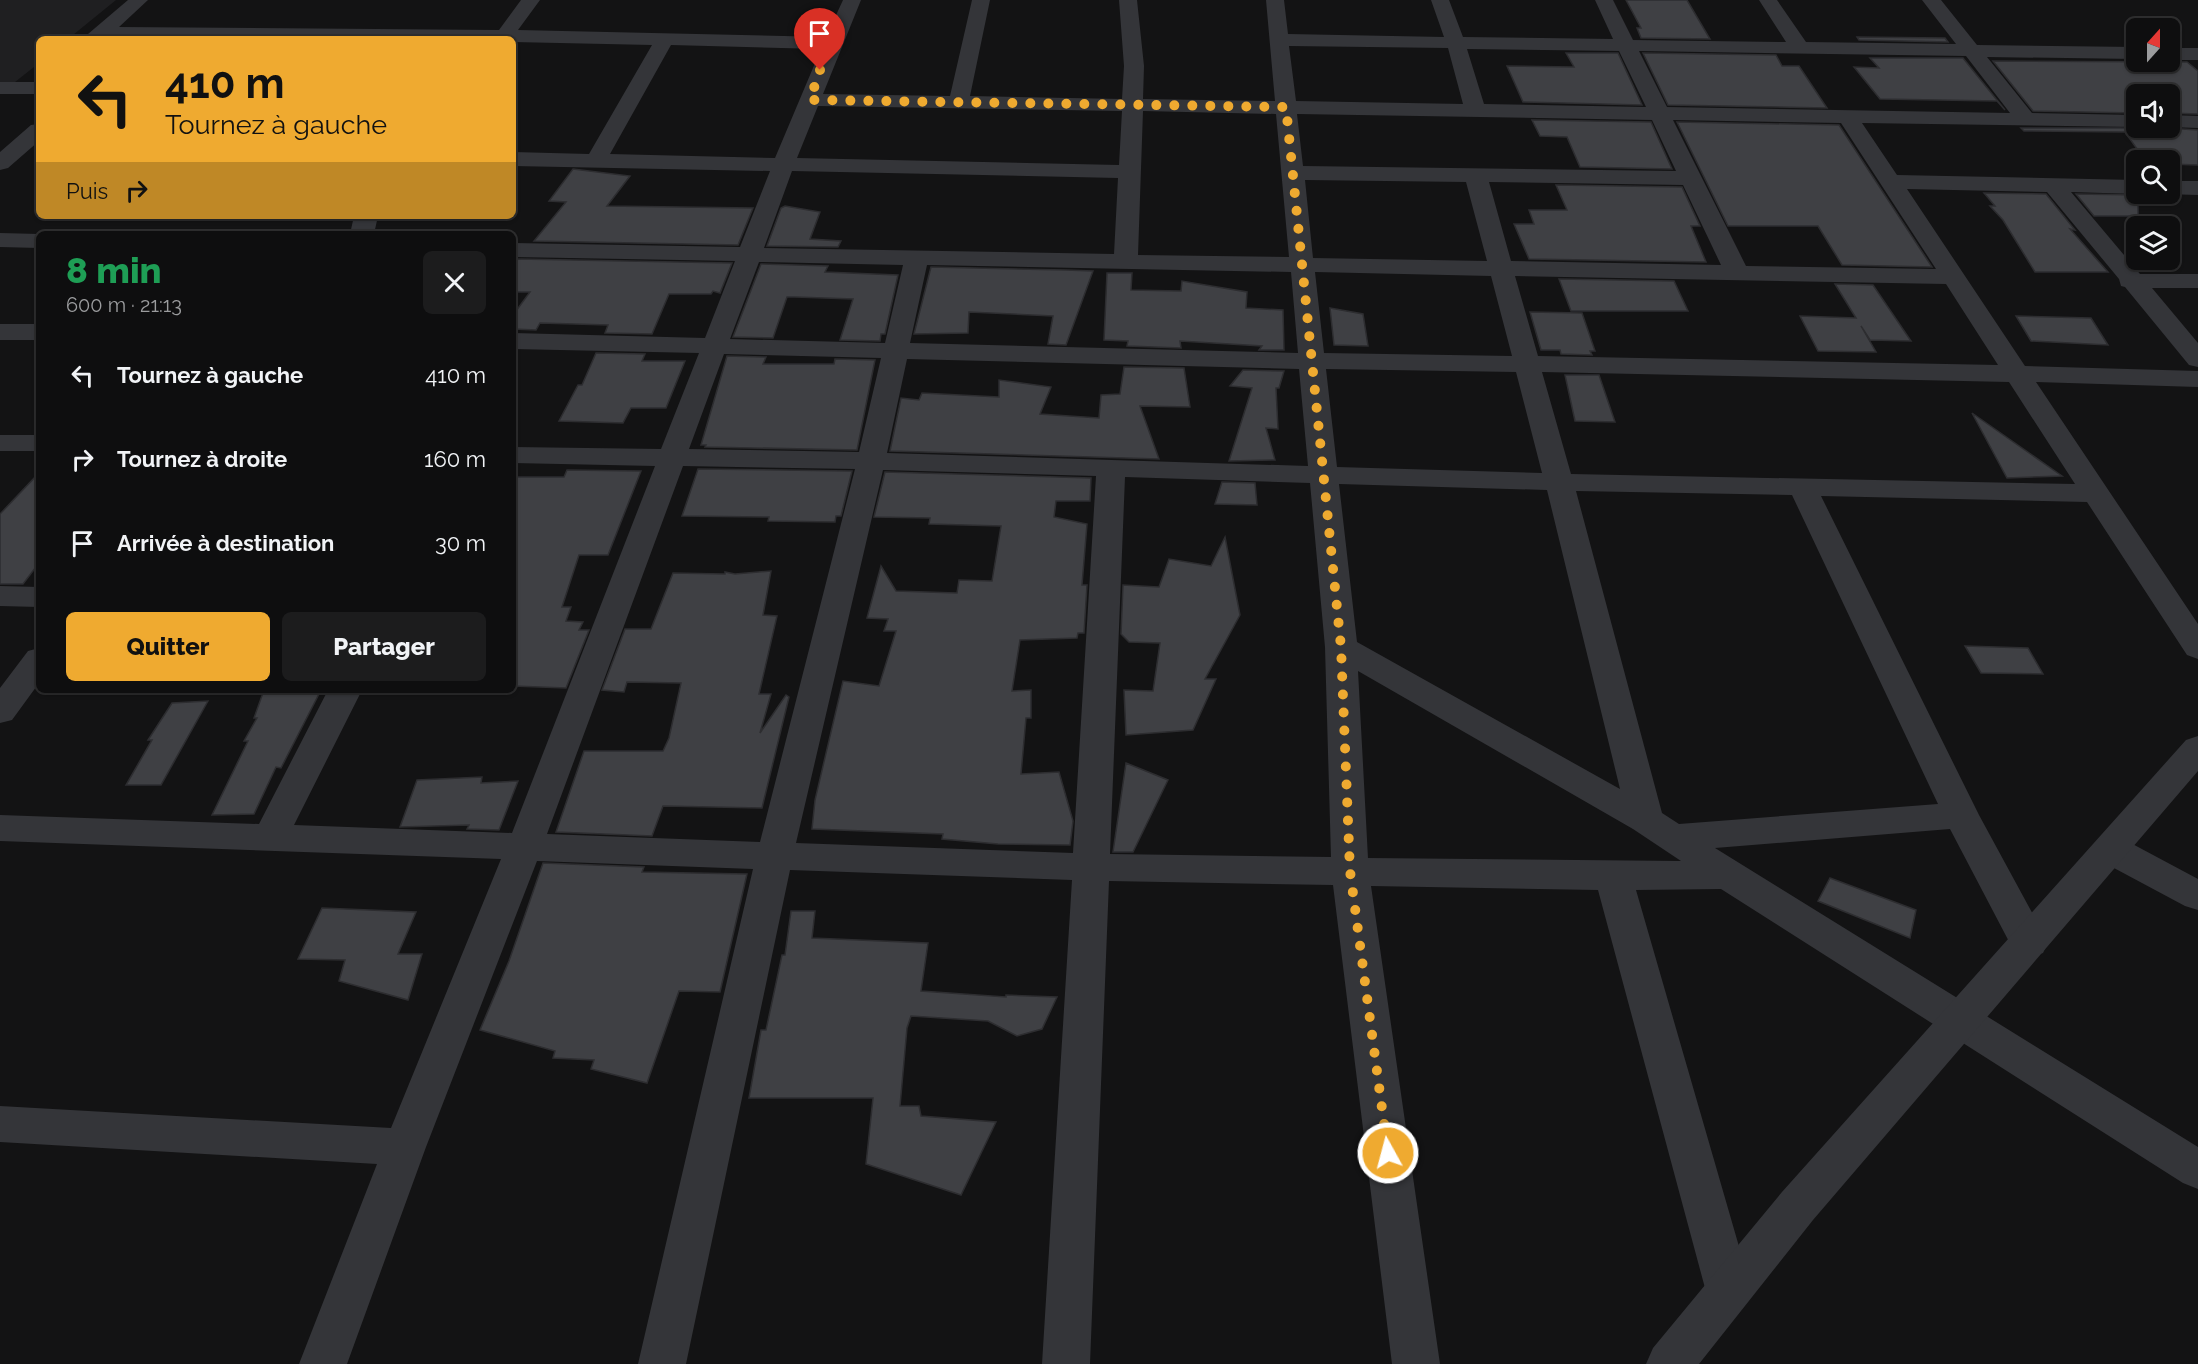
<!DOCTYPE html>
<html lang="fr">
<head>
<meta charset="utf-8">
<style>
  body { margin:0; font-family:Raleway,sans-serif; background:#1c1c1d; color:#f1f3f6; height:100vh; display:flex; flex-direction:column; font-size:22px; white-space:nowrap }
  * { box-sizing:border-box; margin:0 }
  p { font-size:20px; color:#9b9c9e }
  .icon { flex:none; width:33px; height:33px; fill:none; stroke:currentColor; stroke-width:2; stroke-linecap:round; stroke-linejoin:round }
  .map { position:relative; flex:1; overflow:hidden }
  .panel { position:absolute; left:36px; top:231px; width:480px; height:462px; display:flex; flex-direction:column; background:#0e0e0f; border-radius:9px; box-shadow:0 2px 4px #0004,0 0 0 2px #2e2e2f }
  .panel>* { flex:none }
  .banner { position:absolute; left:36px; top:36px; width:480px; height:183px; border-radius:9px; box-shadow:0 2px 4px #0004,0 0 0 2px #2e2e2f; background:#efaa30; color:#111; overflow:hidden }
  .needle { width:39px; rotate:21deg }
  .fabs { position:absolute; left:2126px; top:18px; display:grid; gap:12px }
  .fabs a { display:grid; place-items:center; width:54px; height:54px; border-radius:9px; background:#0e0e0f; box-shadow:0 2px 4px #0004,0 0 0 2px #2e2e2f; font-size:30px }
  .pin { position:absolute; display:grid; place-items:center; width:51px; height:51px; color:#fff; margin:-62px -26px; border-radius:50% 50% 50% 0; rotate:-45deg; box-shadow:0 0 6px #0007 }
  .pin .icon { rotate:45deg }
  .me { position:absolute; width:66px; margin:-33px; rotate:353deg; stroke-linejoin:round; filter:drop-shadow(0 0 4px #0008) }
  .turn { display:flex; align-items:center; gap:21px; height:126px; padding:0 30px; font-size:27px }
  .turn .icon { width:78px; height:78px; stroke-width:2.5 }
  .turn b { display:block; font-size:42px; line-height:51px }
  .then { display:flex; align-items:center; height:57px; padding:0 30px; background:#0003; gap:12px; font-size:22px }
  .round { display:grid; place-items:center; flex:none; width:63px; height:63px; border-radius:9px; background:#1c1c1d }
  .head { display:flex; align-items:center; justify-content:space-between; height:102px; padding:0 30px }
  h1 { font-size:36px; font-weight:800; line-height:45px; color:#1e9e55 }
  .action { display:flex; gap:12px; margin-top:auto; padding:12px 30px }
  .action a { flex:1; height:69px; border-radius:9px; background:#efaa30; color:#111; font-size:24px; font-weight:800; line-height:69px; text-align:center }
  .action a+a { background:#1c1c1d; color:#f1f3f6 }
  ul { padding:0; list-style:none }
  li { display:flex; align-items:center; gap:18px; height:84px; padding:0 30px }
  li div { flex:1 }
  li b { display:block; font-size:22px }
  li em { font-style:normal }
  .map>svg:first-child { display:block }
</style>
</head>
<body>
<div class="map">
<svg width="2198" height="1364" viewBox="0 0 2198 1364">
  <rect width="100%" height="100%" fill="#131314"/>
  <path fill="#1f1f21" d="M0,0H116L68,39H39V63L15,82H0Z"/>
  <path fill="#3f4044" stroke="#2d2d30" stroke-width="1.5" d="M1626,0H1687L1710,39L1641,38L1637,28H1641Z
    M1857,37L1945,38L1948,42L1859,40Z
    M1566,53H1618L1642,105L1523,102L1507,66L1574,67Z
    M1643,53L1776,55L1782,66H1799L1827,108L1668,105Z
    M1870,58H1963L2005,110L1997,101L1880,99L1854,67L1879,68Z
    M1993,61L2187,62L2198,71V114L2169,113V94H2136V113L2033,111Z
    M1532,120L1651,122L1672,169L1580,167L1567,137L1540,136Z
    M1677,122L1839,125L1932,267L1842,265L1818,226H1728Z
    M2021,128H2167L2198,130V165L2169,164V160H2145L2125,132L2024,131Z
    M573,169L630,176L607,206L753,208L738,245L534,241L566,202L549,201Z
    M1556,185L1682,187L1700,226H1691L1706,262L1529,259L1514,224H1534L1529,210H1567Z
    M1984,193L2046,194L2075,230L2070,229L2108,272H2035L2003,220L1990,206H1995Z
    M2076,194L2138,195V216H2094Z
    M785,206L820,212L810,239L841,241L838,247L767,246L781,208Z
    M518,259L732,263L720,293L713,291L711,294H669L652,334L605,333L608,325L540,323L536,330L513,329V315L530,292H513V266Z
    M761,264L828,266L825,272L898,275L885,334H881L880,341L840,340L853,299L795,297H787L773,338L733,337Z
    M931,267L1066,270L1093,271L1066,345L1048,344L1053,316L969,312L968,333L914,334Z
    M1107,273H1132L1131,290L1181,291L1182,281L1247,292L1246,308L1283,310L1284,350H1259L1262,346L1180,341L1181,348L1127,346L1128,341L1104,340Z
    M1559,279L1674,281L1688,311H1571Z
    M1835,284L1873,285L1911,341L1870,340L1861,326L1876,352L1818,351L1800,316L1856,318Z
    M1330,308L1363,314L1368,346L1334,345Z
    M1530,312L1582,313L1595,351H1590L1592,355L1561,354L1560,350H1541Z
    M2016,316L2091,318L2108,345L2031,341Z
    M596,353L645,354L642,361H685L666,408H631L623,423L559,421L578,385H582Z
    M727,356L766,357L763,364H834L835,359L875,360L857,450L705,447L706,445H701Z
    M1124,367L1184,368L1190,407L1140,406L1159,459L890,451L901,398L919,400L922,393L999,397V380L1051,387L1040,414L1099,418L1101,395L1120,394Z
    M1243,370L1284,371L1279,388H1276L1278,429L1266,428L1275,460L1229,461L1252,388L1230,386Z
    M1565,375H1599L1615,422L1575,421Z
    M1972,413L2062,476L2007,478Z
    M698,469L852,471L841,516H836L835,522L768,521L769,517L682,516Z
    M567,470L641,471L608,555H579L562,607H571L566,621L583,622L579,630H589L566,688L513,686V477H564Z
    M885,472L1091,478L1090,501H1056L1054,517L1087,524L1082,585H1087L1084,633H1078L1077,638L1020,640L1012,691L1031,690V718H1026L1021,774L1059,772L1073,821L1070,845L998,844L942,839L943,834L812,829L815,800L843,681L879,686L896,631H884L888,619L867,618L881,566L896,591L957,593L959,580L992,581L1001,526L929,524L930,518L874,517Z
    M39,473V563L23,584H0V514Z
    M1222,482L1255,483L1257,505L1215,504Z
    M1225,537L1240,615L1205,679H1216L1193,730L1126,735L1124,690L1153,691L1160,643L1129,642L1121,634L1123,585L1159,587L1169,559L1211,566Z
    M771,571L763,615L777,616L759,694H771L760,733L786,695L789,697L762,808L663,806L652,836L556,832L584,751H663L669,738L681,683L627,682L624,692L602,690L625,629H651L673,573L725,574V572L735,574Z
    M1965,646L2028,648L2043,674L1981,673Z
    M264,690H321L281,768L276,767L254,814L212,815L248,741H244L257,718H254Z
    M208,701L161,785H126L152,740H148L172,703Z
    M1126,763L1168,780L1133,852H1113Z
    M482,777L481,783L518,781L499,830L467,829L469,825L400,827L417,780Z
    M543,863L644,867L642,872L747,874L720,992L679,991L647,1083L591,1069L594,1060L553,1058L555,1051L480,1030L509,961Z
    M1830,878L1916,910L1910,938L1818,901Z
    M322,908L416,912L398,954H422L408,1000L339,981L345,960L298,959Z
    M791,911H815L812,938L928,943L921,991L1006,997V995L1057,997L1042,1029L1017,1036L988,1021L911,1016L907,1028L900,1106H919L921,1116L996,1122L961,1195L866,1164L873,1098H749L761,1030H766L782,955H785Z"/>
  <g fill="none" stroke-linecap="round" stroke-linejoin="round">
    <path fill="#343539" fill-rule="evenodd" d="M128,0H148L119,27L499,30L521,0H540L518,30L826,37L843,0H861L823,94L950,96L972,0H990L970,96L1122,99L1124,66L1119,0H1137L1144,66L1143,99L1275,101L1266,0H1284L1288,34L1444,37L1431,0H1449L1463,37L1613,39L1595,0H1613L1633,40L1786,42L1759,0H1777L1806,42L1956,44L1922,0H1941L1977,45L2136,47V59L1987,57L2032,113L2136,115V127L1862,123L1897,175L2136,180V194L2071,192L2140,274H2198V288H2152L2198,343V367L2189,365L2125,287L2121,286L2119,279L2047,192L1907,189L2025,366L2198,371V387L2036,382L2198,624V659L2187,655L2087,502L1821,496L1979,815L2048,942L2043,953L2029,957L2015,953L1950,829L1715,848L2198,1147V1189L2183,1183L1721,889L1636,890L1751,1288L1744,1303L1728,1309L1712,1303L1705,1288L1598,890L1371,886L1440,1364H1392L1333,885L1109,881L1090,1364H1042L1072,880L790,870L686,1364H638L753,869L537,861L426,1147L347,1364H299L377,1164L0,1142V1106L391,1128L501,859L0,841V815L259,824L328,690H362L294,825L512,833L655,466L513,463V447L661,449L699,353L513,349V333L705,338L735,261L513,257V243L740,247L770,171L513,166V152L589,154L652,45L513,42V39H86L88,34ZM671,45L821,49L775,158L610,154ZM1289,46L1448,48L1463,104L1296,101ZM1467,49L1619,51L1646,107L1484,104ZM1639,51L1966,56L2010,113L1667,107ZM818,106L1122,111L1119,165L797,158ZM1143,111L1276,114L1289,257L1138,255ZM1297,114L1652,120L1676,171L1303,166ZM1673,120L1841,123L1936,269L1746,266ZM792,171L1118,178L1114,254L764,248ZM1305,180L1466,182L1487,261L1313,258ZM1489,182L1683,185L1721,265L1511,261ZM759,262L903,265L885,343L730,339ZM927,265L1291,272L1298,353L910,343ZM1315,272L1491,276L1512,356L1324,353ZM1515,276L1946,284L1998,365L1538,356ZM724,354L881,358L859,452L689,449ZM907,359L1299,369L1308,466L887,453ZM1326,369L1516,372L1542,473L1337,467ZM1542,372L2009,382L2075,484L1571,474ZM683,466L855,469L760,842L547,834ZM883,470L1096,476L1073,853L796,843ZM1125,477L1310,483L1325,647L1331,857L1110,854ZM1339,484L1547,490L1620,789L1357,642ZM1576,491L1792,495L1938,804L1679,824L1662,813ZM1358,671L1633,829L1681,861L1368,858Z
      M2169,48H2198V60H2169Z
      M0,82H39V94H0Z
      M2169,115L2198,116V128L2169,127Z
      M39,124V141L8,168L0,170V152L31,125Z
      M2169,181H2198V195L2164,194H2169Z
      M354,216H378L374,234H350Z
      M0,233L39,234V248L0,247Z
      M0,324H39V340H0Z
      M0,435H39V451H0Z
      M0,586L39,587V607L0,606Z
      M39,648V683L12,720L0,723V688L28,651Z
      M2112,836L2125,840L2198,879V910L2185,906L2099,860L2094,850L2099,840Z"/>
    <path fill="#343539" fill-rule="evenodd" d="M2198,736V771L1813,1220L1699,1364H1646L1653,1348L1782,1192L2186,740Z"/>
  </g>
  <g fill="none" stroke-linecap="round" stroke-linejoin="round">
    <path stroke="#efaa30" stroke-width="10" stroke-dasharray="0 18" d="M820,70L810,100L1286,107L1341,647L1350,871L1388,1153"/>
  </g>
</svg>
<div class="fabs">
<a><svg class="needle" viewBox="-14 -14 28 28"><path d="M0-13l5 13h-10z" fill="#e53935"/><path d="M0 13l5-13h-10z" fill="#9b9c9e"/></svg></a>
<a><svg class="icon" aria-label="sound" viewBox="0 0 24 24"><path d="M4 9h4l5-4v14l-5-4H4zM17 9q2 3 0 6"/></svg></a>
<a><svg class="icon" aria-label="search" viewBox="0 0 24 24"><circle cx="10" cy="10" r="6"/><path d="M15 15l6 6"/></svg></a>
<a><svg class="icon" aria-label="layers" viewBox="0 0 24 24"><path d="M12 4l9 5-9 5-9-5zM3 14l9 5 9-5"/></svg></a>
</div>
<div class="pin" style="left:820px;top:70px;background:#d93025"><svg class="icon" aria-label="arrive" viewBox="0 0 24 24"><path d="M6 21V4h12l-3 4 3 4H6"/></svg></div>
<svg class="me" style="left:1388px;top:1153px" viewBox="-20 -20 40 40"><circle r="17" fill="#efaa30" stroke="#fff" stroke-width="3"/><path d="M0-11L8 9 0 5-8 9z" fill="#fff"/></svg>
<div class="banner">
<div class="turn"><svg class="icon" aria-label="left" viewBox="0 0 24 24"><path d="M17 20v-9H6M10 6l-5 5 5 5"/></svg><div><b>410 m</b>Tournez à gauche</div></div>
<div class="then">Puis<svg class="icon" aria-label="right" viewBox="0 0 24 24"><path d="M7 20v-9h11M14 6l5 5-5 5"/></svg></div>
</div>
<section class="panel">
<div class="head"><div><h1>8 min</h1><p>600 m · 21:13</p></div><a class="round"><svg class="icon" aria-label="close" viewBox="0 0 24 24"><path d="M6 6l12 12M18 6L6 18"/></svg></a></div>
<ul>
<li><svg class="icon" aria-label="left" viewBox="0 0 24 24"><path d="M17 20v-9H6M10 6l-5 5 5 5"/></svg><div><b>Tournez à gauche</b></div><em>410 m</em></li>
<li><svg class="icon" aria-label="right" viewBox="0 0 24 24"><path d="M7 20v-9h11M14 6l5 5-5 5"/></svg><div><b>Tournez à droite</b></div><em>160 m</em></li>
<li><svg class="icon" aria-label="arrive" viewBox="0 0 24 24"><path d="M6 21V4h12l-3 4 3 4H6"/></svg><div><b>Arrivée à destination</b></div><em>30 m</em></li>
</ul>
<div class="action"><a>Quitter</a><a>Partager</a></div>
</section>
</div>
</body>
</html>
